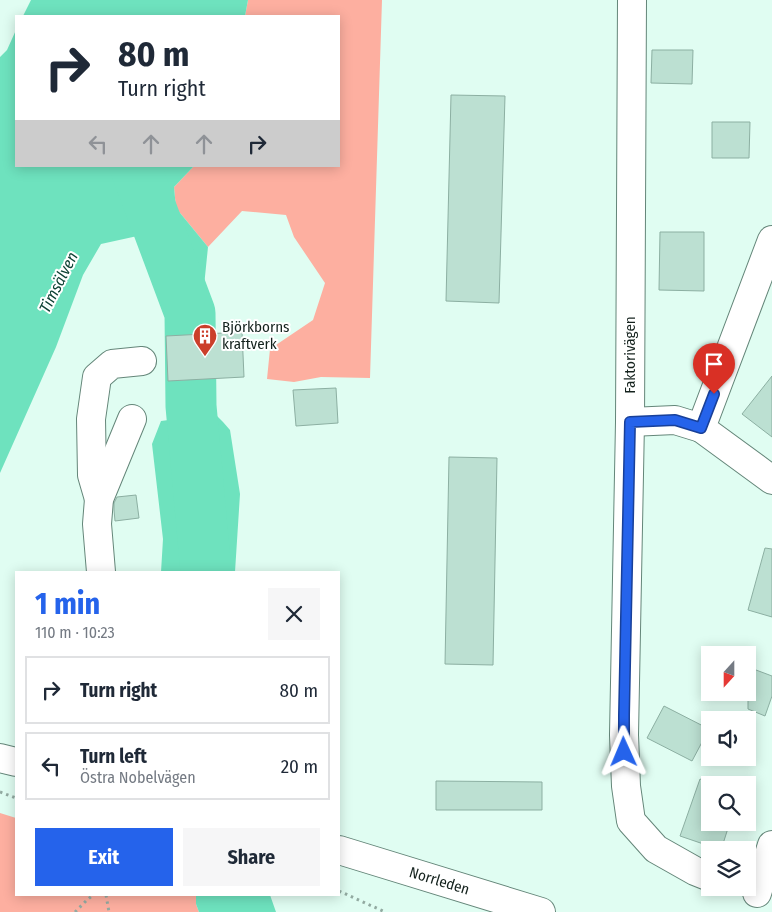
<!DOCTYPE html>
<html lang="en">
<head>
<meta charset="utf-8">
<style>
  body { margin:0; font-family:"Fira Sans Condensed",sans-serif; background:#f6f6f7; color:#1f2937; height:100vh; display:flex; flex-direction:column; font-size:19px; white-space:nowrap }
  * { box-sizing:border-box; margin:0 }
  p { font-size:16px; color:#747a83 }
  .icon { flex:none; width:28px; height:28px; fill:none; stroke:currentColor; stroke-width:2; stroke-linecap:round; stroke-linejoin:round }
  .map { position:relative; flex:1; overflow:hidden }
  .drawer { position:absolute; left:15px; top:571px; width:325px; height:325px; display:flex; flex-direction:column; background:#fff; border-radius:0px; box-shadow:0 2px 12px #0003 }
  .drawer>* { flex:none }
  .top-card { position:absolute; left:15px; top:15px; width:325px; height:152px; border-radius:0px; box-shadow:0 2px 12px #0003; background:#fff; color:#1f2937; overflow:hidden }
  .needle { width:32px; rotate:201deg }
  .fabs { position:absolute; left:701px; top:646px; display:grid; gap:10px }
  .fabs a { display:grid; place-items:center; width:55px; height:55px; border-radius:0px; background:#fff; box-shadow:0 2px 12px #0003; font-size:25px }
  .pin { position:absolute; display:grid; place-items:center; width:42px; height:42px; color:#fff; margin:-51px -21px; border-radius:50% 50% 50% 0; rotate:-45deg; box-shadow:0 0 5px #0007 }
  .pin .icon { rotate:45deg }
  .me { position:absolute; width:55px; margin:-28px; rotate:359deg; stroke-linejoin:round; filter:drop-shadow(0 0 4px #0008) }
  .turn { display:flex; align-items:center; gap:18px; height:105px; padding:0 20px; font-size:22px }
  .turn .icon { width:65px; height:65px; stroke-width:2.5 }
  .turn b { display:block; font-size:35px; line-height:42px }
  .lanes { display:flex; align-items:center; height:48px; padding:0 20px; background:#0003; justify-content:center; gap:25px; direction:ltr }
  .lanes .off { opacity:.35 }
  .round { display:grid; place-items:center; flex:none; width:52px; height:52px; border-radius:0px; background:#f6f6f7 }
  .summary { display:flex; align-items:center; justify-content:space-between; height:85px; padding:0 20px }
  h1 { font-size:30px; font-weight:700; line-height:38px; color:#2563eb }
  .action { display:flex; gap:10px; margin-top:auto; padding:10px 20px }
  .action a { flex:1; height:58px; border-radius:0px; background:#2563eb; color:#fff; font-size:20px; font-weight:700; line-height:58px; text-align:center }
  .action a+a { background:#f6f6f7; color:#1f2937 }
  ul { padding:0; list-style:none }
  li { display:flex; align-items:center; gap:15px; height:68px; margin:0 10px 8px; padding:0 10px; border:2px solid #e0e1e3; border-radius:0px }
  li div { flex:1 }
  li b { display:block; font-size:19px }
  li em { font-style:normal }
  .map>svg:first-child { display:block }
</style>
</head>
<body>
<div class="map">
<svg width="772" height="912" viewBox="0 0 772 912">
  <rect width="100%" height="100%" fill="#e0fdf2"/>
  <path fill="#fdafa0" d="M248,0H382L370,378L321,377L294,382L267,379L270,349L313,320L325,283L294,237L286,215L242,211L208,247L176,208L174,187L194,166H339V16H245Z
    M0,813L16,818V895H196V904L199,912H0Z"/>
  <path fill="#6ee2be" d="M31,0H248L245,16H23Z
    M16,30V166H194L174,187L176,208L208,247L202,306L178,307L165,272L151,274L142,235L101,244L83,275L56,347L0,473V57L7,50Z
    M215,414L223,422L230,430L240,494L235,572H161L163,539L152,444L161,421Z
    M196,895H270L276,912H199L196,904Z"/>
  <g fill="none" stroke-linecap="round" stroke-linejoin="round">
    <path stroke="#6ee2be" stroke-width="51" d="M135,166L190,313L191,406L206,572"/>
  </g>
  <path fill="#bce0d2" stroke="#8cafa2" d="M652,50H693L692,84L651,83Z
    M451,95L505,96L499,303L446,301Z
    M712,122H750L749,158H712Z
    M660,232H704V291L659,290Z
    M242,332L244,377L168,381L166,336Z
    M772,376V437L742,414Z
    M336,388L338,423L296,426L293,390Z
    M449,457L497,458L493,665L445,664Z
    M136,495L139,518L115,521L114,510V503L117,497Z
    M765,548L772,549V617L748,610Z
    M748,667L772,676V696L765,716L748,709Z
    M664,706L709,729L692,761L647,738Z
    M700,779L716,785H710V822H730L721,850L680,836Z
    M436,781L542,782V810H436Z"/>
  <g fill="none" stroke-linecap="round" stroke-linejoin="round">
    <defs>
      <g id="minor">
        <path d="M632,0L630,422L624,735L626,786L631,821L656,849L695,871L710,877"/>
        <path d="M772,240L701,428L772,480"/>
        <path d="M630,422L675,420L701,428"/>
        <path d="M99,499L92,475L91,419L97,377L112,364L142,361"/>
        <path d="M101,572L97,524L99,499L132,419"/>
        <path d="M0,758L16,762"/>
        <path id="s1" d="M339,850L541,912"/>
        <path d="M757,893L772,845"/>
      </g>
    </defs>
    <use href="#minor" stroke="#648679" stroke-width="30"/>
    <path stroke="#92aaa1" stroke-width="3" stroke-dasharray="2.5 4" stroke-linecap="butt" d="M0,792L16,798
      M339,891L385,912
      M106,895L109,912
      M75,912L87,900L93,895"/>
    <use href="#minor" stroke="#fff" stroke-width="28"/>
  </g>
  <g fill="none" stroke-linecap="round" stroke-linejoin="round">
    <defs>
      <path id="route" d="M624,752V715L630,422L675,420L701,428L714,394"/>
    </defs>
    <use href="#route" stroke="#184099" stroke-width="12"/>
    <use href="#route" stroke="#2563eb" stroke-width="9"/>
  </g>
  <defs>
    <symbol id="building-pin" viewBox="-11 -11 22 30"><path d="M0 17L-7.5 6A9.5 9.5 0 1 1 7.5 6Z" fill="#cb3f2b" stroke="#fff"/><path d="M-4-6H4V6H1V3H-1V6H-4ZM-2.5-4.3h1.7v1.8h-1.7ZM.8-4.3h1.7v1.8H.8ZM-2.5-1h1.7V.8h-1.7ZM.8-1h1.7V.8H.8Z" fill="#fff"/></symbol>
  </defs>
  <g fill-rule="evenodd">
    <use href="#building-pin" x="191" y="322" width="28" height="38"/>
  </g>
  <g text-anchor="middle" stroke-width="4" stroke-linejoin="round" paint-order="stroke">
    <g font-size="15" fill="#14221d" stroke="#fff" text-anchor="start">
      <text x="222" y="332">Björkborns<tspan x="222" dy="17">kraftverk</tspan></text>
    </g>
    <g font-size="15" fill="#14221d" stroke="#fff">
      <text transform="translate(630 355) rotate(-90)" y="5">Faktorivägen</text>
      <text dy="5" stroke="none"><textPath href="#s1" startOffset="105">Norrleden</textPath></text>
    </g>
    <g font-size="16" font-style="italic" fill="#0e4234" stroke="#fff">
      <text transform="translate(58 282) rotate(-63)" y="6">Timsälven</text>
    </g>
  </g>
</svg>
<div class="fabs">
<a><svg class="needle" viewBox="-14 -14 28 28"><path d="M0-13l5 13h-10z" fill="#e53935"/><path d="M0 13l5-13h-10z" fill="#747a83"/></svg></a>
<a><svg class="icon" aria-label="sound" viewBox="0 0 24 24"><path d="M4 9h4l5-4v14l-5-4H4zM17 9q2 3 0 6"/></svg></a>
<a><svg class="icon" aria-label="search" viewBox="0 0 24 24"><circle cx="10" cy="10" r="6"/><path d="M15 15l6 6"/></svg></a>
<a><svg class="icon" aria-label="layers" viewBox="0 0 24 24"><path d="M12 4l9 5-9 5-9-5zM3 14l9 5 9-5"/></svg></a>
</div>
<div class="pin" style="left:714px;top:394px;background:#d93025"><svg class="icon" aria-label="arrive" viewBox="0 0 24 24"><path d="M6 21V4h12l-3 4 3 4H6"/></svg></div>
<svg class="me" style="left:624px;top:752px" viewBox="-20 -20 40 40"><path d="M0-17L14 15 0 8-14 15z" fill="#2563eb" stroke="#fff" stroke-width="4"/></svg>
<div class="top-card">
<div class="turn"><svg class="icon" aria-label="right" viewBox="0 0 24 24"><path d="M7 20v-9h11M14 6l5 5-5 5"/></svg><div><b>80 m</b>Turn right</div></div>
<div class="lanes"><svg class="icon off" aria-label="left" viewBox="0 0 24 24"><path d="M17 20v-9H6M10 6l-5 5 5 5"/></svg><svg class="icon off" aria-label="ahead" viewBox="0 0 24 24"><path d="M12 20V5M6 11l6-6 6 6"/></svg><svg class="icon off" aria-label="ahead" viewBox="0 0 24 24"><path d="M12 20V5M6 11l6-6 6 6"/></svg><svg class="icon" aria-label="right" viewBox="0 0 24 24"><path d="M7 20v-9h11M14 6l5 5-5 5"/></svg></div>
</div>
<section class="drawer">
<div class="summary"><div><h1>1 min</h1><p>110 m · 10:23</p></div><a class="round"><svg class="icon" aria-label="close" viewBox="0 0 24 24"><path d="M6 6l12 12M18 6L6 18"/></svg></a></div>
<ul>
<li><svg class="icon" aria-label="right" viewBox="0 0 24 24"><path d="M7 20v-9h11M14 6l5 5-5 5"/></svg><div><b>Turn right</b></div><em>80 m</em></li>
<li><svg class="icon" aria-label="left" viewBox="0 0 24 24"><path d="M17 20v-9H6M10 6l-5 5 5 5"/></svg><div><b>Turn left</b><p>Östra Nobelvägen</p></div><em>20 m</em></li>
</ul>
<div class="action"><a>Exit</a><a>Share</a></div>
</section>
</div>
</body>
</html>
